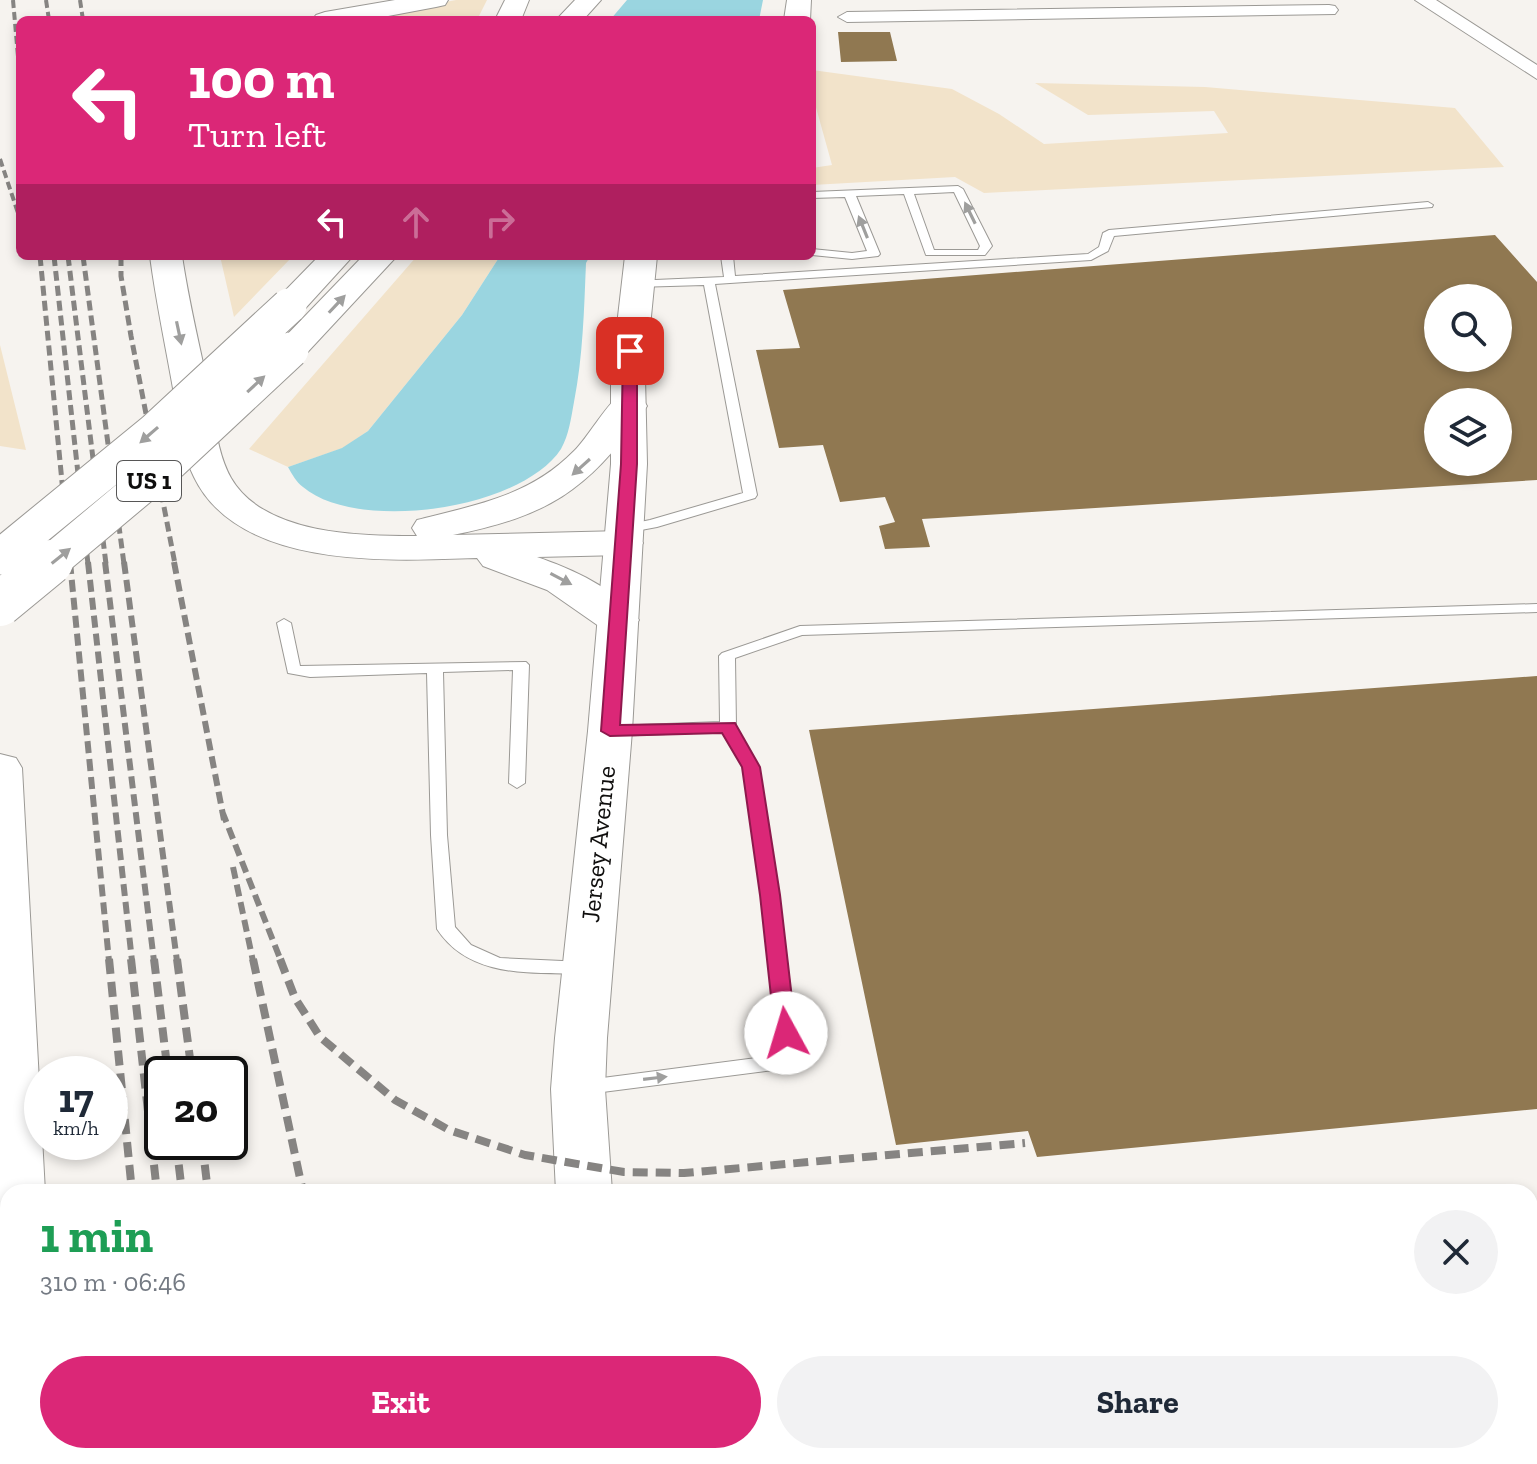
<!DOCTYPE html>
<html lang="en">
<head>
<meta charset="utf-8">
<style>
  body { margin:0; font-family:"Zilla Slab",serif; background:#f2f2f3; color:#1f2937; height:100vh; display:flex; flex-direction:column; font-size:30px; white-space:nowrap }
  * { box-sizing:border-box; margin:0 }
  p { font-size:26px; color:#747a83 }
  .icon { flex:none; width:44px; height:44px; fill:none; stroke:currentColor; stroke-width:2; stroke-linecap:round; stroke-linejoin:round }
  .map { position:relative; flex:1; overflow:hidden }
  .side { position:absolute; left:0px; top:1184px; width:1538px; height:280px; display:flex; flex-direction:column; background:#fff; border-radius:24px 24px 0 0; box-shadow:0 4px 12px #0003 }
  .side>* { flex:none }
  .guide { position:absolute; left:16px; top:16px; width:800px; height:244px; border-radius:12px; box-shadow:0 4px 12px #0003; background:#db2777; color:#fff; overflow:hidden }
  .controls { position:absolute; left:1424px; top:284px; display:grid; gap:16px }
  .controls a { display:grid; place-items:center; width:88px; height:88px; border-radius:50%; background:#fff; box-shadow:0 4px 12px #0003; font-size:40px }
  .speed { position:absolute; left:24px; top:1056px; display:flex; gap:16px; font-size:40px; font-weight:700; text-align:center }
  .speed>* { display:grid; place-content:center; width:104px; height:104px; border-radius:50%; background:#fff; box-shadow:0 4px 12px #0003; line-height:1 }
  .speed small { font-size:20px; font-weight:400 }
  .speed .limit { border:4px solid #111; border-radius:12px; background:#fff; color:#111 }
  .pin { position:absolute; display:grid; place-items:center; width:68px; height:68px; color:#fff; margin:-34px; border-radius:16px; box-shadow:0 4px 12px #0006 }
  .me { position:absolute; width:88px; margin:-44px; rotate:354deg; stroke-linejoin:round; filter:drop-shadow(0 0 6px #0008) }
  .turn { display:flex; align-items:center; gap:28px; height:168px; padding:0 40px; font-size:36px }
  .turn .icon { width:104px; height:104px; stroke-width:2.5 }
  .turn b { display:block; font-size:56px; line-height:68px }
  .lanes { display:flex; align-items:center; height:76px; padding:0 40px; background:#0003; justify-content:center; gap:40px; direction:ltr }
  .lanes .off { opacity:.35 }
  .round { display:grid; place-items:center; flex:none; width:84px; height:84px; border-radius:42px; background:#f2f2f3 }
  .headline { display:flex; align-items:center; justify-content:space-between; height:136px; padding:0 40px }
  h1 { font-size:48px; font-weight:700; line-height:60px; color:#1e9e55 }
  .button { display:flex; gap:16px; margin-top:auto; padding:16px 40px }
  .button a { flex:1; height:92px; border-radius:48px; background:#db2777; color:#fff; font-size:32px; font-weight:700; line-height:92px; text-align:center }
  .button a+a { background:#f2f2f3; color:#1f2937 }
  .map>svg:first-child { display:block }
</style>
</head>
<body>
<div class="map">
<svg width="1537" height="1464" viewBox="0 0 1537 1464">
  <rect width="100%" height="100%" fill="#f6f3ef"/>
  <path fill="#f2e3ca" d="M456,0H487L477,20H350Z
    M812,70L952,89L999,114L1044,144L1228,133L1214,111L1088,115L1035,83L1205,87L1455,108L1504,167L984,193L955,177L812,185V168L832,165L812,93Z
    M220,256H293L234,317Z
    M417,256H500L462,315L368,431L343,448L288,467L249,449Z
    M0,345L26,450L0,446Z"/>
  <path fill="#9ad5e0" d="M627,0H763L759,20H610Z
    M500,256H590L586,263C584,311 583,356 574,402C571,418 569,435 561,449C521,510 357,533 303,487C296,482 292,474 288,467L342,448L368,431L462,315Z"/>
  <path fill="#907851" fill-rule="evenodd" d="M838,32H890L897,61L841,62Z
    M1495,235L1537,282V480L922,519L930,547L885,549L879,526L895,522L885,497L840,502L823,445L779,448L756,350L800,348L783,290ZM1438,298H1498V358H1438ZM1438,402H1498V462H1438Z
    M1537,676V1109L1037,1157L1028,1131L896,1145L809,730Z
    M1537,1215V1464H1049L1047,1456H1530V1216Z"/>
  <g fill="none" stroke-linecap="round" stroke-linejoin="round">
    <defs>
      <path id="lane" d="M958,186L963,189L992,246L985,255H926L904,194L856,196L880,254L878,256L852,259L812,255V249L852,253L867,251L845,197L812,198V192ZM954,192L980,246L978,250H934L914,194Z
        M1428,202L1433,205L1432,207L1114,236L1108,251L1091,260L715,284L757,495L755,498L657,527L625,533L618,529L620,526L650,520L743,493L704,285L636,287L632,285V281L724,277L721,256H733L735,276L1088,254L1099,247L1103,233L1109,230Z
        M1537,604V612L802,635L735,658L736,727L759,767L779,895L799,1061L796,1066L789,1068L587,1094L580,1092L577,1087L580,1082L587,1080L779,1055L761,895L743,767L723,732L612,736L604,731L612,726L720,722L719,656L722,653L800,626Z
        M284,619L291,623L300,666L526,662L529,665L525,783L517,788L509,783L513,670L443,672L447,835L455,927L471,945L500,958L584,962L590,963L593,968L590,973L584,974C531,972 470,979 437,929L431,835L427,673L310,677L288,673L277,623Z
        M868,1456H891L895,1464H871Z"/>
      <path id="street" d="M1415,0H1436L1537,65V79Z
        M1329,5L1335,6L1338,10L1335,14L847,22L838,17L847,12Z"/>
      <path id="secondary" d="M787,0H811L810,20H784Z
        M625,256H657L645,377L647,464L632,731L607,1038L605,1089L612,1192H556L551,1089L555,1038L588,731L611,464V377Z
        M0,754L16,758L22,768L45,1192H8V1211L0,1209Z
        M8,1435V1456H59V1464H0V1446Z
        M611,1456H675L678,1464H614Z"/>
      <path id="highway" d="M395,0H448L445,5L436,7L367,20H312L316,15L325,12Z
        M505,0H529L521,20H495Z
        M575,0H601L583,20H556Z
        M150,256H182C189,303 200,348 210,395C215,422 217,453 231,478C264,535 360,536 417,536L412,528L417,520C476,505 530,496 574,451C586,440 607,404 617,398C625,394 634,397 642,398L647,406L642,414C586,492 547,516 453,535L623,531L637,535L643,543L637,551L623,555L537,557C572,569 617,589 639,620L633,629L618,632L603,629L547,590L483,566L477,558C391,561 239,570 194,477C181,452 179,422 174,394C166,348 156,302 150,256Z
        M319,256H353L301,313L289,316L277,313L273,306L277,299Z
        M363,256H397L303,357L291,360L279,357L274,350L279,343Z"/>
    </defs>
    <use href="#lane" stroke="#9b9995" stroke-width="2"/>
    <use href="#street" stroke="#9b9995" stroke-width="2"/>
    <use href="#secondary" stroke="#9b9995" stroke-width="2"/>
    <use href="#highway" stroke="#9b9995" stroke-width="2"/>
    <use href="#lane" fill="#fff" fill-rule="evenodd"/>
    <use href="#street" fill="#fff" fill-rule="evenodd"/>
    <use href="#secondary" fill="#fff" fill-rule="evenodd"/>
    <use href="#highway" fill="#fff" fill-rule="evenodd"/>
    <path stroke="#868482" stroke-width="4" stroke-dasharray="8 4" stroke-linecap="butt" d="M13,0L20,79
      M46,0L49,20
      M80,0L83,20
      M0,159L20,219"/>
    <path stroke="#868482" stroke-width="5" stroke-dasharray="10 5" stroke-linecap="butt" d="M40,256L70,564
      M54,256L88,564
      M68,256L106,564
      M83,256L124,564
      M121,256V276L131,336L175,564"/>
    <path stroke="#868482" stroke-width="6" stroke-dasharray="12 6" stroke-linecap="butt" d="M70,562L109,961
      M88,562L132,961
      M105,562L154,961
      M124,562L177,961
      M174,562L224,820
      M222,811L281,961
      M233,867L253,961"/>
    <path stroke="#868482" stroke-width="8" stroke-dasharray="15 8" stroke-linecap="butt" d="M109,959L132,1192
      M131,959L157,1192
      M154,959L168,1074
      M177,959L192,1074
      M253,959L303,1192
      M280,959L295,998L320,1037L395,1100L449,1130L525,1155L624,1172L684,1173L1025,1143
      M176,1142L182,1192
      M202,1142L208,1192
      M159,1456V1464
      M186,1456L187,1464
      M214,1456L215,1464
      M244,1456L245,1464
      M347,1456L349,1464"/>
    <defs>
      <path id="highway-bridge-far1" d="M0,557L154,431L289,306
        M49,564L172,461L291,350"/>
      <path id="highway-bridge" d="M0,604L51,562"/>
    </defs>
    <use href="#highway-bridge-far1" stroke="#9b9995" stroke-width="37" stroke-linecap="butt"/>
    <use href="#highway-bridge" stroke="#9b9995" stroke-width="46" stroke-linecap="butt"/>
    <use href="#highway-bridge-far1" stroke="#fff" stroke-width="35"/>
    <use href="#highway-bridge" stroke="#fff" stroke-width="44"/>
  </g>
  <defs><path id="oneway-solid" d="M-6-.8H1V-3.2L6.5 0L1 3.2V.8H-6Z" transform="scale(2)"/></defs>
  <g fill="#9f9f9e">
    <use href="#oneway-solid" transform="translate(970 213) rotate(-116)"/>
    <use href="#oneway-solid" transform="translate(863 227) rotate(-112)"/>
    <use href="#oneway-solid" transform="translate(337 304) rotate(-47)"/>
    <use href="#oneway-solid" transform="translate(179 333) rotate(78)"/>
    <use href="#oneway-solid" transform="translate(256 384) rotate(-43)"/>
    <use href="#oneway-solid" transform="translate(149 435) rotate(139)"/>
    <use href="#oneway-solid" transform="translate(581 467) rotate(138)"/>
    <use href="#oneway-solid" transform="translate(61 556) rotate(-39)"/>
    <use href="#oneway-solid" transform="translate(561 579) rotate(28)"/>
    <use href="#oneway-solid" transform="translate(655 1078) rotate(-7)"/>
  </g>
  <path fill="#db2777" stroke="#8e194d" stroke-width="2" d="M630,347L637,351V464L620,725L735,723L760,767L780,895L796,1033L793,1039H778L775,1033L760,895L742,767L722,733L610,736L601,731L621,464L623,351Z"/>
  <g text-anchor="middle" stroke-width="6" stroke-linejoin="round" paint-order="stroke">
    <rect fill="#fff" stroke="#575656" stroke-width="2" x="117" y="461" width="64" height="40" rx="6"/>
    <g font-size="24" font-weight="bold" fill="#0f0e0d">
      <text x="149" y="489">US 1</text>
    </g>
    <g font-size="26" fill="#0f0e0d" stroke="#fff">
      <text transform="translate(598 844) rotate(-84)" y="9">Jersey Avenue</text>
    </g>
  </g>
</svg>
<div class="controls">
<a><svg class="icon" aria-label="search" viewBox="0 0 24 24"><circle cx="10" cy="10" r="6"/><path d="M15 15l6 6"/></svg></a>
<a><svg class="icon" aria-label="layers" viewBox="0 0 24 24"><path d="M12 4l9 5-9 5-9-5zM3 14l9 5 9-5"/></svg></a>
</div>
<div class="speed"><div>17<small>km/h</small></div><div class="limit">20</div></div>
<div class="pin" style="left:630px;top:351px;background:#d93025"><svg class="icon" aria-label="arrive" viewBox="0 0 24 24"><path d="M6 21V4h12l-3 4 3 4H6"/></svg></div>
<svg class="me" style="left:786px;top:1033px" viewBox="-20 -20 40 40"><circle r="19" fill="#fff"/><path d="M0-13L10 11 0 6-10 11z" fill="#db2777"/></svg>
<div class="guide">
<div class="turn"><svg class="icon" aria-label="left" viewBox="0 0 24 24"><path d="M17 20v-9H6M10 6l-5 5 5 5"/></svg><div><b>100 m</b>Turn left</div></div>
<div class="lanes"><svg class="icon" aria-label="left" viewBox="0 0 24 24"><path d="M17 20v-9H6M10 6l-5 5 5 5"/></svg><svg class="icon off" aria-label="ahead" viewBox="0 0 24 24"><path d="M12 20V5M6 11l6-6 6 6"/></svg><svg class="icon off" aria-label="right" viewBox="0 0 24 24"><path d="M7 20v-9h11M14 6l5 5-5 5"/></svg></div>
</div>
<section class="side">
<div class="headline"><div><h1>1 min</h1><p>310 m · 06:46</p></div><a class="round"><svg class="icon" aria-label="close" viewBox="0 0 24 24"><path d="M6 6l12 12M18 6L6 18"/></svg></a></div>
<div class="button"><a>Exit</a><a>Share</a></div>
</section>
</div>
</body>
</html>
